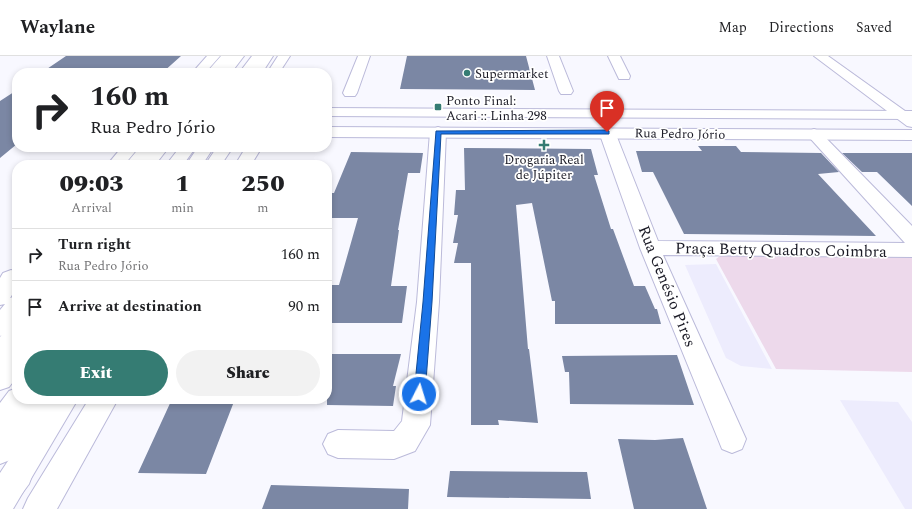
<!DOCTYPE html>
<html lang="en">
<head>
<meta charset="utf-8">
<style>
  body { margin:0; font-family:Spectral,serif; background:#f2f2f2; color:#202124; height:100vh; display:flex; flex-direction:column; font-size:15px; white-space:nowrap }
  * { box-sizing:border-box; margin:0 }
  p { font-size:13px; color:#757577 }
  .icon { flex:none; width:22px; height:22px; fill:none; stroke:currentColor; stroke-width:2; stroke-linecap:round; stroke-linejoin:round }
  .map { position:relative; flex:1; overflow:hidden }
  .drawer { position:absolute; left:12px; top:104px; width:320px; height:244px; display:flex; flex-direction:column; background:#fff; border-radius:16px; box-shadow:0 2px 6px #0003 }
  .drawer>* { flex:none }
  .guide { position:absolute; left:12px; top:12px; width:320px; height:84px; border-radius:16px; box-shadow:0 2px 6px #0003; background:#fff; color:#202124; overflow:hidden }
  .pin { position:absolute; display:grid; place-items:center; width:34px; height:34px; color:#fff; margin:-41px -17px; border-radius:50% 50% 50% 0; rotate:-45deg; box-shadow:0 0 4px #0007 }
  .pin .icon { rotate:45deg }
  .me { position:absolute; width:44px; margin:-22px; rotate:5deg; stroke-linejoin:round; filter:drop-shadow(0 0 3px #0008) }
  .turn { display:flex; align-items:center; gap:14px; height:84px; padding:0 12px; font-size:18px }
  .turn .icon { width:52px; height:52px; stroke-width:2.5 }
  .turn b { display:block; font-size:28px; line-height:34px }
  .eta { display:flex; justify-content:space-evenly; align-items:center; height:68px; text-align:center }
  .eta b { font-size:24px; font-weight:800; line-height:28px }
  .cta { display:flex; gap:8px; margin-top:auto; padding:8px 12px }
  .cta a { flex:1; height:46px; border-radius:24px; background:#357c73; color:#fff; font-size:16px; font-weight:800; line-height:46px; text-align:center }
  .cta a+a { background:#f2f2f2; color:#202124 }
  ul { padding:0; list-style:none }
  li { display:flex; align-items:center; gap:12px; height:52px; padding:0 12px; border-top:1px solid #e0e0e0 }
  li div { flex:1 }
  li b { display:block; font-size:15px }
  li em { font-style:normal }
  header { display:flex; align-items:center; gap:24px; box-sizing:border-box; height:56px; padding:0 20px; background:#fff; border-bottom:1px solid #e0e0e0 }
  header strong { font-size:19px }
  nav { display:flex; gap:22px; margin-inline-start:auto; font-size:14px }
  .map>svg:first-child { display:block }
</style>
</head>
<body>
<header>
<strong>Waylane</strong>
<nav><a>Map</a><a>Directions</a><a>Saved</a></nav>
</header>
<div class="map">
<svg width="912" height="453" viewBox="0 0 912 453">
  <rect width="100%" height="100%" fill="#f8f8ff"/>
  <path fill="#edecfd" d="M716,208L772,313L741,310L726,302L685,209Z
    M840,344L898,346L912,366V453H905Z"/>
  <path fill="#edd9eb" d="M724,197H912V316L776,313L716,203Z"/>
  <path fill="#7b87a4" d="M66,0H181L162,17H41Z
    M407,0H526L535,34L400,33Z
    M17,34V88L0,102V45Z
    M698,90H736L741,96L821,97L839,116L818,118L876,180L684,178L653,116H642L636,95H702Z
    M464,92L591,93L598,119H594L611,173H613L634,230H645L655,253H657L661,268H555V245H552L532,147L516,149L528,293H529L538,367L498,364L499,369H471V207H454L458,187H453L458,159H454L456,134H465Z
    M351,96L423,97L420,117H408L398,174H399L391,230H407L402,267H327V229H339L358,162H327V137H334Z
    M842,97H912V150L877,116H862Z
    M327,298H401L393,330H396L393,350L327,349Z
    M677,299L694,349L570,348L569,316H565L562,300Z
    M172,343H235L206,418L138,417Z
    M683,382L707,453H634L618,383L655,384Z
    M450,415L587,416L591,443L447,441Z
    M271,429L409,433L408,453H262Z"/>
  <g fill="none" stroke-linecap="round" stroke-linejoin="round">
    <defs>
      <path id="minor" d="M232,0H244L231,17H218Z
        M252,0H264L251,17H239Z
        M358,0H370L357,37L355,40H345L343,37Z
        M547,0H559L573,35L571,38H561L559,35Z
        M608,0H620L630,20L629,23H619Z
        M814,0H828L912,60V71L907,70Z
        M438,71L443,73L446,76L439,246L430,369L415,395L394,403L338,402L328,398L323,388L328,378L338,374L394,375L402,365L417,246L430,76L433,73Z
        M607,71L612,73L615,76L658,185L907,187H905L809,81L806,78L809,75L814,73L819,75L912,170V201L663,199L746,383L742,393L732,397L722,393L718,383L640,192L599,76L602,73Z
        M152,91H169L155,109H138Z
        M180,91H196L183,109H166Z
        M246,91H262L251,109H235Z
        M17,268V321L9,331L0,334V281L8,270Z
        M89,343H118L57,453H23L28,442Z"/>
      <path id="major" d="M207,0H220L205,17H192Z
        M278,0H290L279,17H267Z
        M327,52L912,55V63L327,60Z
        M327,71L912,74V84L327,81Z
        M122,91H139L124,109H107Z
        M217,91H233L221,109H205Z
        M49,343H78L13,453H0V417Z"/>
      <path id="highway" d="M221,0H233L219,17H206Z
        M261,0H273L262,17H250Z
        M140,91H157L142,109H125Z
        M198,91H214L202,109H186Z
        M11,214L17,216V231L10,242L17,240C17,258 21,274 0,280V254L5,248L0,249V222L3,217Z
        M17,332V343H53L49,351L10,404L0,408V347L9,335Z
        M18,402L29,406L33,417L29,428L11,452L0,453C0,429 0,412 18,402Z"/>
    </defs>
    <use href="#minor" stroke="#bbbada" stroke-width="2"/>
    <use href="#major" stroke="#bbbada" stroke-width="2"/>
    <use href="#highway" stroke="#bbbada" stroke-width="2"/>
    <use href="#minor" fill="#fff" fill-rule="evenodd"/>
    <use href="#major" fill="#fff" fill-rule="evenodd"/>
    <use href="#highway" fill="#fff" fill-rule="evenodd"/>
  </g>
  <path fill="#1a73e8" stroke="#114b97" d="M607,74L609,75V78H441L432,246L425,338L423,342L419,343L415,342L414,338L423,246L436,75Z"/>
  <g fill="#357c73" stroke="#fff" stroke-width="1.5">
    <circle cx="467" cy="17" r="4"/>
    <rect x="434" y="47" width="8" height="8" rx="2"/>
    <path d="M542 83h4v4h4v4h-4v4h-4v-4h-4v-4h4z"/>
  </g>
  <g text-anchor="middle" stroke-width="3.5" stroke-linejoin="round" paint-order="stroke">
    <g font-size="13" fill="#1b1b26" stroke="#fff" text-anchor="start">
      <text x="475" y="22">Supermarket</text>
      <text x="446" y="49">Ponto Final:<tspan x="446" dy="15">Acari :: Linha 298</tspan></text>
      <text x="544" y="108" text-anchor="middle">Drogaria Real<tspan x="544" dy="15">de Júpiter</tspan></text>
    </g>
    <g font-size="13" fill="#1b1b26" stroke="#fff">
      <text transform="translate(680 77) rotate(1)" y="5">Rua Pedro Jório</text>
    </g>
    <g font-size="16" fill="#1b1b26" stroke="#fff">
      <text transform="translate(781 193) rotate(1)" y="6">Praça Betty Quadros Coimbra</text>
      <text transform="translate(668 230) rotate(68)" y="6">Rua Genésio Pires</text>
    </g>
  </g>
</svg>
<div class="pin" style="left:607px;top:76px;background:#d93025"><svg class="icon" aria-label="arrive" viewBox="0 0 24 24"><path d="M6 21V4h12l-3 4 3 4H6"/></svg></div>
<svg class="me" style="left:419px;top:338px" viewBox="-20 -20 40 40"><circle r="17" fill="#1a73e8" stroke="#fff" stroke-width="3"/><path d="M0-11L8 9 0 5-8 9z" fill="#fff"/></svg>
<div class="guide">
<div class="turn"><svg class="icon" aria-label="right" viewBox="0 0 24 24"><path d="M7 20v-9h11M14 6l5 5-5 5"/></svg><div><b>160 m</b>Rua Pedro Jório</div></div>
</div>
<section class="drawer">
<div class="eta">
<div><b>09:03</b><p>Arrival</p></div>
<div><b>1</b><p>min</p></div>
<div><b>250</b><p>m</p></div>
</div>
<ul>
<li><svg class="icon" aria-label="right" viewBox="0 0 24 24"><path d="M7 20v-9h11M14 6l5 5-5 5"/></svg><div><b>Turn right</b><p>Rua Pedro Jório</p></div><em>160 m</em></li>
<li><svg class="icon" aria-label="arrive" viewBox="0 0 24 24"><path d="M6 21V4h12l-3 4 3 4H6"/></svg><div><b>Arrive at destination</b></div><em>90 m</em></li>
</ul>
<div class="cta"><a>Exit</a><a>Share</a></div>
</section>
</div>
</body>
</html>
